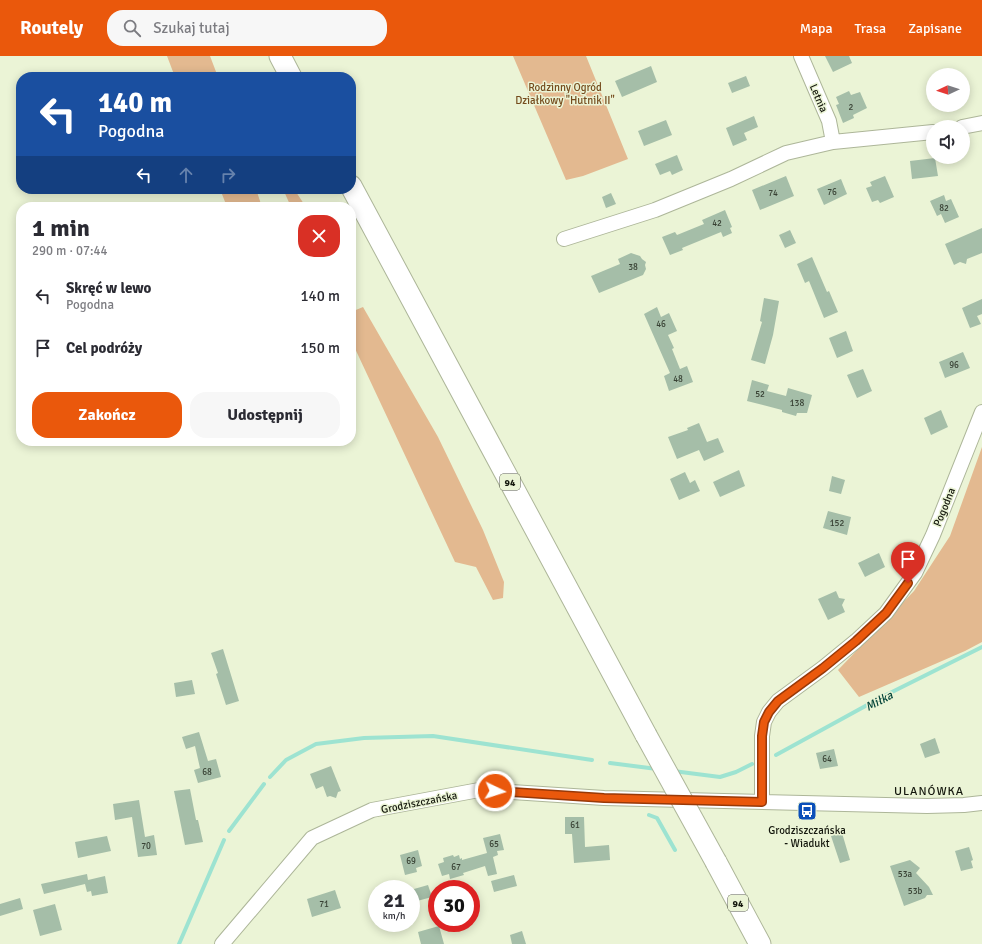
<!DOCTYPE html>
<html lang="pl">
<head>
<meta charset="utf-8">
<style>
  body { margin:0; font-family:Signika,sans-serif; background:#f7f7f7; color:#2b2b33; height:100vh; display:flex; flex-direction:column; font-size:15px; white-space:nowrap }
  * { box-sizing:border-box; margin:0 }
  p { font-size:13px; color:#7c7c81 }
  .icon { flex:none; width:22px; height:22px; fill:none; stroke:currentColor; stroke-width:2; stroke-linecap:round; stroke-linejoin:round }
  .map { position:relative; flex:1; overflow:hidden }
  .drawer { position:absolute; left:16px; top:146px; width:340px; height:244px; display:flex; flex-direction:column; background:#fff; border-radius:16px; box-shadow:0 2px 10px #0003 }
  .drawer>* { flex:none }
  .banner { position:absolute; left:16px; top:16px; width:340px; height:122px; border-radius:16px; box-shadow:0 2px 10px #0003; background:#1a4fa0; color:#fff; overflow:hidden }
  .needle { width:26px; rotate:266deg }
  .tools { position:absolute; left:926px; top:12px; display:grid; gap:8px }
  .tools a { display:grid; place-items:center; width:44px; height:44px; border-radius:50%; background:#fff; box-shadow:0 2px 10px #0003; font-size:20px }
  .speed { position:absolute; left:368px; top:824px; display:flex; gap:8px; font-size:20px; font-weight:700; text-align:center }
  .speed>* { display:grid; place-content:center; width:52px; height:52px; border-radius:50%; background:#fff; box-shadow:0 2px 10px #0003; line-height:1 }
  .speed small { font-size:10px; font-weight:400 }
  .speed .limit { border:6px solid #d22; background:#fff; color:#111 }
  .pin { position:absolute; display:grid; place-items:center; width:34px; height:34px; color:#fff; margin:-41px -17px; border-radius:50% 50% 50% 0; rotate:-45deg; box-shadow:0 0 4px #0007 }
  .pin .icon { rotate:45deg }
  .me { position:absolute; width:44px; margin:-22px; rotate:94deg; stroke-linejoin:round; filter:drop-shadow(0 0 3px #0008) }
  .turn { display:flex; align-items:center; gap:14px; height:84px; padding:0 16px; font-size:18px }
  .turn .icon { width:52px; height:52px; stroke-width:2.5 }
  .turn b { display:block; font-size:28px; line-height:34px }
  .lanes { display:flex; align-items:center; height:38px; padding:0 16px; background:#0003; justify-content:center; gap:20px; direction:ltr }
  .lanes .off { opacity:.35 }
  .round { display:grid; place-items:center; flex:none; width:42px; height:42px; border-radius:16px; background:#f7f7f7 }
  .overview { display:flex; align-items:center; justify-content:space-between; height:68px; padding:0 16px }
  h1 { font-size:24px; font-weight:800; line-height:30px }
  .action { display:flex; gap:8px; margin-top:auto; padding:8px 16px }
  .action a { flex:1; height:46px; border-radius:16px; background:#ea580c; color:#fff; font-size:16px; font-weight:800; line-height:46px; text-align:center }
  .action a+a { background:#f7f7f7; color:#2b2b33 }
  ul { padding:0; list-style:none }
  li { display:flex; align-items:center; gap:12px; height:52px; padding:0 16px }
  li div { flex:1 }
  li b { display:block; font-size:15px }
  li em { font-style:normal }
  header { display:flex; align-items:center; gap:24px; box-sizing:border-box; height:56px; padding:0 20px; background:#ea580c; color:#fff }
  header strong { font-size:19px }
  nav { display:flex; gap:22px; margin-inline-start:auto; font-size:14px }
  .search { width:280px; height:36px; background:#f7f7f7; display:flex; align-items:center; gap:10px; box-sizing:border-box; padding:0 14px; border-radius:16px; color:#7c7c81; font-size:15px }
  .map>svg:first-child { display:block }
</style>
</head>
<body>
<header>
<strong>Routely</strong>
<div class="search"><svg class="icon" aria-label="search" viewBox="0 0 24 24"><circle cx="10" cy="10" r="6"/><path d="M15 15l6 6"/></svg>Szukaj tutaj</div>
<nav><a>Mapa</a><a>Trasa</a><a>Zapisane</a></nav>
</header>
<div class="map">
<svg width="982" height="888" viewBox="0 0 982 888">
  <rect width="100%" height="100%" fill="#ebf4d6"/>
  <path fill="#e3b990" d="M167,0H210L218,21H175Z
    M513,0H586L628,103L583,120L566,124Z
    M220,133H256L262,151H227Z
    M283,133H294L306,151H291Z
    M363,251L438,381L483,474L504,526L503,542L493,544L476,511L455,506L351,284V256Z
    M982,391V586L965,595L859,641L838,614L914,535L950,480Z"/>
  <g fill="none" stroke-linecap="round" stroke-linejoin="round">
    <path stroke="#9de3d1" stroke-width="4" d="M776,699L880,642L982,591
      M610,707L657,713
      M673,715L720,721L736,716L752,708
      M270,721L286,704L316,688L364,682L433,680L592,704
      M649,759L657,762L675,794
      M229,775L264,728
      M179,888L224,784"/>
  </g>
  <path fill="#a5bea8" d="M825,0H849L852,7L833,16Z
    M651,10L657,26L622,41L615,25Z
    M746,20L750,30L732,37L728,27Z
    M849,35L851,39L860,36L867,52L853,59L854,62L843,67L836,49L839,48L836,41Z
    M754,60L758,71L744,77L747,84L733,90L726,72Z
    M666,64L672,79L644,90L638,75Z
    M677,99L683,114L672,119L670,115L660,119L655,108Z
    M935,102L938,120L912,123L910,105Z
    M786,120L794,140L760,154L752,134Z
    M885,120L894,141L880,147L878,144L872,146L866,132L872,130L870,126Z
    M841,123L847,138L824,149L817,133Z
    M611,137L616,148L606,152L602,141Z
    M944,139L946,145L951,143L959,161L945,167L941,158L937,160L930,145Z
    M725,154L732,171L730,172L732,177L723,181L721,176L682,192L683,194L670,199L662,181L675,176L677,179L704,168L702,164Z
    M982,172V197L967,203L966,208L960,206L954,209L945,188Z
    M790,174L796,187L785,192L779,179Z
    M631,197L640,200L642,203L646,206L645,209L646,213L643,219L599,237L591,220L620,208L618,203Z
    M812,201L827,236L829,235L838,256L824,262L809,225L805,227L797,208Z
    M764,242L779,245L773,279L765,308L751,304L762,266L760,265Z
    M982,243V258L977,260L981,268L970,272L962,252Z
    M657,251L661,261L669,257L677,275L668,279L674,292L672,293L680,313L687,310L693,326L669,335L664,320L670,317L644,258Z
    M846,275L853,295L837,302L829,282Z
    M963,296L970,312L945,322L939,306Z
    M863,313L872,335L857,342L847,319Z
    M752,324L769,329L767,335L786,340L788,332L812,339L807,357H797L796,360L782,356V354L747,345Z
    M941,354L948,371L931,379L924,362Z
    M699,367L707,386L718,382L724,396L704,405L699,394L677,403L668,381L688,374L687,372Z
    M739,414L745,430L720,441L713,426Z
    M685,416L690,427L695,424L700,435L679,444L670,423Z
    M832,420L845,424L841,438L829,435Z
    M828,455L851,461L847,479L823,472Z
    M879,497L885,511L865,521L858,507Z
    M836,535L839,542L845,543L842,549L845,556L828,564L818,543Z
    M223,593L239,645L226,649L216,618L218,617L211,597Z
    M192,624L195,638L176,641L174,627Z
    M199,676L208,705L216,703L221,721L198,727L194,714L200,712L195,690L186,693L182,681Z
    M935,682L940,697L925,702L920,688Z
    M834,693L838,710L820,713L816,697Z
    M331,710L341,735L338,736L336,742L330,740L327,741L323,730L316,733L310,718Z
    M190,733L196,764H198L203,786L185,789L174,735Z
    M139,744L145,781L154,779L157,799L138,801L132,761L115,764L113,748Z
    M565,761H584L585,791L609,789L610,804L574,807L572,778H565Z
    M842,777L850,804L840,807L831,780Z
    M500,778L504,794L497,795L498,799L493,801L497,818L488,820L485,810L463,817L464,819L450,823L449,818L442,820L438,808L444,806L443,802L453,799L454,801L459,799L460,803L462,802V804L487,797L483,782Z
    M107,780L111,795L78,802L75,786Z
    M969,791L973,804L971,805L973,812L961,815L955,795Z
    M418,794L422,810L416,812L417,816L405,819L400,799Z
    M910,804L920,812L916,817L929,831L933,839H927L925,842L904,850L890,810Z
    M87,818L88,824L105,820L108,837L92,840L91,835L87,836L85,828L44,838L41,828Z
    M514,819L517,830L494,836L491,825Z
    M428,829L432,841L417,845L414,833Z
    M335,834L341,852L312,861L307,843Z
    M20,842L23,853L0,860V848Z
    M55,848L62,874L40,880L33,854Z
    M439,870L444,888H421L418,876Z
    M522,875L526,888H512L510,879Z"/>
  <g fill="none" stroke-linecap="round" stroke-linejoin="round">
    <defs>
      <path id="minor" d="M801,0L829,65L833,86
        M962,71L982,67
        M564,183L655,154L731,123L786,97L833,86L933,76
        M762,745V680L764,666L769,656L778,645L823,612L856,585L886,557L915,517L933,479L982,356
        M222,888L312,782L372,754L479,734L604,742L927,750L964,749L982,747"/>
      <path id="primary" d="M280,0L291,21
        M351,130L646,679
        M716,806L760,888"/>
    </defs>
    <use href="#minor" stroke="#adb699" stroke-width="16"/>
    <use href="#primary" stroke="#adb699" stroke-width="23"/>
    <use href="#minor" stroke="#fff" stroke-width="14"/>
    <use href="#primary" stroke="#fff" stroke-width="21"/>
    <defs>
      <path id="primary-bridge" d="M646,679L716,806"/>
    </defs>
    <use href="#primary-bridge" stroke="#adb699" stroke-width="23" stroke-linecap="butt"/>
    <use href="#primary-bridge" stroke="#fff" stroke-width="21"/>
  </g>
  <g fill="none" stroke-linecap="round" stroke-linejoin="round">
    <defs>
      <path id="route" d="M495,735L604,742L762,746V680L764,666L769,656L778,645L823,612L856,585L886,557L908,527"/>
    </defs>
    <use href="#route" stroke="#983908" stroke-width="10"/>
    <use href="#route" stroke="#ea580c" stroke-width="7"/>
  </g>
  <defs>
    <symbol id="bus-square" viewBox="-11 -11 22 22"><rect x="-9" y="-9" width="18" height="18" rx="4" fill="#0a4fb9" stroke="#ebf4d6"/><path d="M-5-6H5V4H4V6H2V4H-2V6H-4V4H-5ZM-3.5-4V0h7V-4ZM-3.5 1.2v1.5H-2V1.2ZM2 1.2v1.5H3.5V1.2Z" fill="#fff"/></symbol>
  </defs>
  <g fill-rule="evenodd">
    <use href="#bus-square" x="796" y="744" width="22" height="22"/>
  </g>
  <g text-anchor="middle" stroke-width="3" stroke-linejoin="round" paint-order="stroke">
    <g font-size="9" fill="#384134">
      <text x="851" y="54">2</text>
      <text x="832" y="139">76</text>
      <text x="773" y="140">74</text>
      <text x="944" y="155">82</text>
      <text x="717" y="170">42</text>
      <text x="633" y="214">38</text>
      <text x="661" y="271">46</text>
      <text x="954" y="312">96</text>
      <text x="678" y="326">48</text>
      <text x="760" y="341">52</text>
      <text x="797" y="350">138</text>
      <text x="837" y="470">152</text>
      <text x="827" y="706">64</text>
      <text x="207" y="719">68</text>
      <text x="575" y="772">61</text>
      <text x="494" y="791">65</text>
      <text x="146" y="793">70</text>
      <text x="411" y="808">69</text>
      <text x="456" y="814">67</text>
      <text x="905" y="821">53a</text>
      <text x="915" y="838">53b</text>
      <text x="324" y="851">71</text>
    </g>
    <g fill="#ebf4d6" stroke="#545949" stroke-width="1">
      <rect x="500" y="418" width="20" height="16" rx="3"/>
      <rect x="728" y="839" width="20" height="16" rx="3"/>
    </g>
    <g font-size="10" font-weight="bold" fill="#14170d">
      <text x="510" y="430">94</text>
      <text x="738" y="851">94</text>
    </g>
    <g font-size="11" fill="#744b1c" stroke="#ebf4d6">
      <text x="565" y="35">Rodzinny Ogród<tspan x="565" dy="13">Działkowy "Hutnik II"</tspan></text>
    </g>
    <g font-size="11" fill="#14170d" stroke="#ebf4d6">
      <text transform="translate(819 42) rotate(67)" y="4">Letnia</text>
      <text transform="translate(944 451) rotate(-68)" y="4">Pogodna</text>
      <text transform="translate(419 746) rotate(-11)" y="4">Grodziszczańska</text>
    </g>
    <g font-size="11" fill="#14170d" stroke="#ebf4d6">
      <text x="807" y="778">Grodziszczańska<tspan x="807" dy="13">- Wiadukt</tspan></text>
    </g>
    <g font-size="12" font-style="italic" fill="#014237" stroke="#ebf4d6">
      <text transform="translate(879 645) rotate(-28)" y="4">Miłka</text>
    </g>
    <g font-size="12" letter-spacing="1" fill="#14170d" stroke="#ebf4d6">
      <text x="929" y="739">ULANÓWKA</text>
    </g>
  </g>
</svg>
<div class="tools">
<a><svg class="needle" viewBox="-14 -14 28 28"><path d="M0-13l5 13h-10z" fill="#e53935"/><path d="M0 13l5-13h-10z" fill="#7c7c81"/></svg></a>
<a><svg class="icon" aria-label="sound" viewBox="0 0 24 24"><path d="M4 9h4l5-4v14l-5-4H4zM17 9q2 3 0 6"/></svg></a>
</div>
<div class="speed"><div>21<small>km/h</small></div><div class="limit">30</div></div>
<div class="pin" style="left:908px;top:527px;background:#d93025"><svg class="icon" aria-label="arrive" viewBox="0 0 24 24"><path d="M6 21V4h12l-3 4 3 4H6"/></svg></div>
<svg class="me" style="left:495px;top:735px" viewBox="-20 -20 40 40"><circle r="17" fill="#ea580c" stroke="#fff" stroke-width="3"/><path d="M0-11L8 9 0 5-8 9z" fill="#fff"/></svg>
<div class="banner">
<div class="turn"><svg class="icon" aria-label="left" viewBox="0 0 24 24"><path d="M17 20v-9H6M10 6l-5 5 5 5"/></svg><div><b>140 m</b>Pogodna</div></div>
<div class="lanes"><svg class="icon" aria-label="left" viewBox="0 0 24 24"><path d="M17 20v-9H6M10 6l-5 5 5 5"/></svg><svg class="icon off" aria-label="ahead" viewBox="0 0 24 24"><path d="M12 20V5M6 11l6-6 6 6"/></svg><svg class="icon off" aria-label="right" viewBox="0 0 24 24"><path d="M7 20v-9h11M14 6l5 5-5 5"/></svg></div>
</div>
<section class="drawer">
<div class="overview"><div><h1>1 min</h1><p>290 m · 07:44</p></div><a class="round" style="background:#d93025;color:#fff"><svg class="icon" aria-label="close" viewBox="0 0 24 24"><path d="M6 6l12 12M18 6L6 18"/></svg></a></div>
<ul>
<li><svg class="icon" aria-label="left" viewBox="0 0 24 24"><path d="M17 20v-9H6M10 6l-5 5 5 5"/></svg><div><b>Skręć w lewo</b><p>Pogodna</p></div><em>140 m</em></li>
<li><svg class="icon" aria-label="arrive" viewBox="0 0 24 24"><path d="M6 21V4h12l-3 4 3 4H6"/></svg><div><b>Cel podróży</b></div><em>150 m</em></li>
</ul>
<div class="action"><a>Zakończ</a><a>Udostępnij</a></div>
</section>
</div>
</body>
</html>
